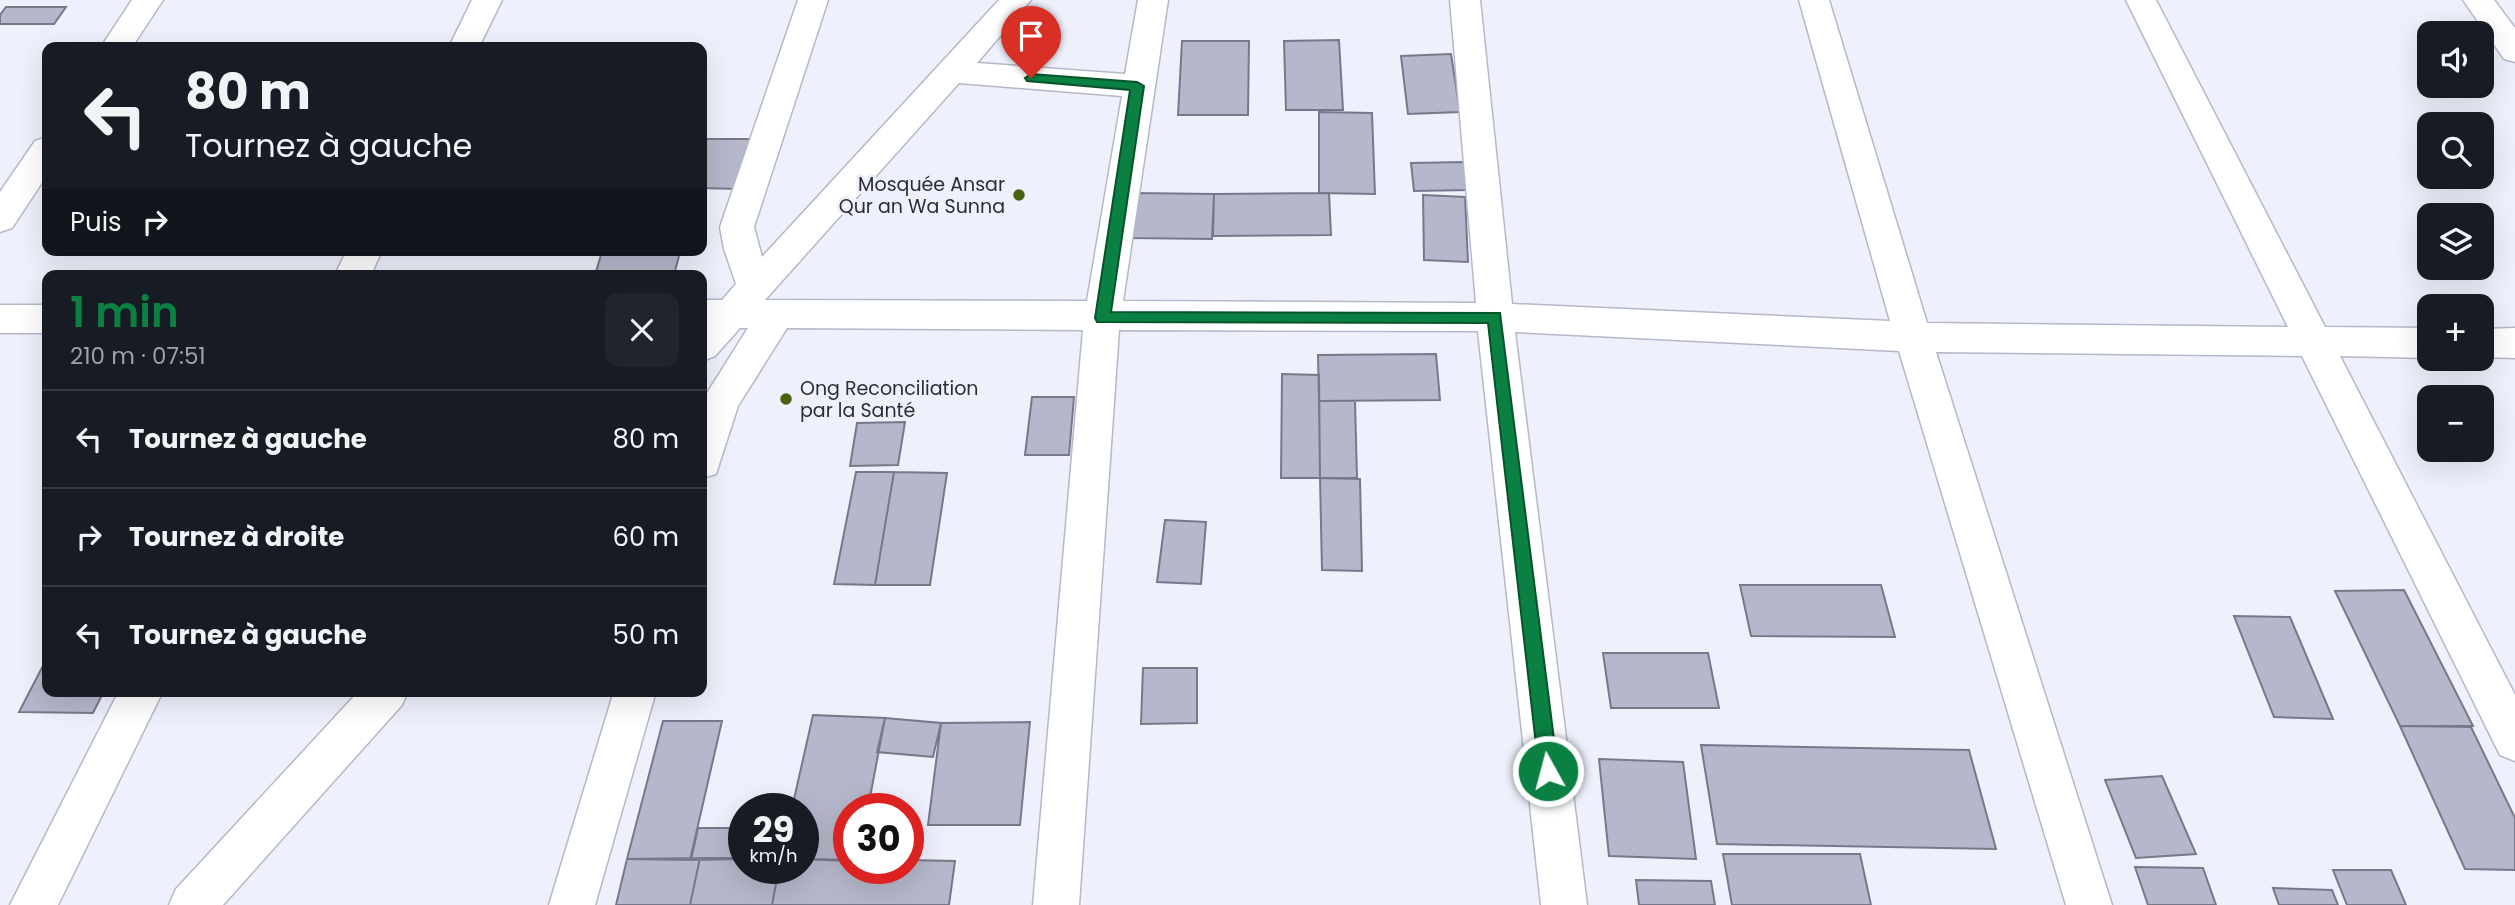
<!DOCTYPE html>
<html lang="fr">
<head>
<meta charset="utf-8">
<style>
  body { margin:0; font-family:Poppins,sans-serif; background:#20242c; color:#f1f3f6; height:100vh; display:flex; flex-direction:column; font-size:26px; white-space:nowrap }
  * { box-sizing:border-box; margin:0 }
  p { font-size:23px; color:#9ea1a6 }
  .icon { flex:none; width:38px; height:38px; fill:none; stroke:currentColor; stroke-width:2; stroke-linecap:round; stroke-linejoin:round }
  .map { position:relative; flex:1; overflow:hidden }
  .drawer { position:absolute; left:42px; top:270px; width:665px; height:427px; display:flex; flex-direction:column; background:#171b24; border-radius:14px; box-shadow:0 7px 28px #0002 }
  .drawer>* { flex:none }
  .top-card { position:absolute; left:42px; top:42px; width:665px; height:214px; border-radius:14px; box-shadow:0 7px 28px #0002; background:#171b24; color:#f1f3f6; overflow:hidden }
  .tools { position:absolute; left:2417px; top:21px; display:grid; gap:14px }
  .tools a { display:grid; place-items:center; width:77px; height:77px; border-radius:14px; background:#171b24; box-shadow:0 7px 28px #0002; font-size:35px }
  .speed { position:absolute; left:728px; top:793px; display:flex; gap:14px; font-size:35px; font-weight:700; text-align:center }
  .speed>* { display:grid; place-content:center; width:91px; height:91px; border-radius:50%; background:#171b24; box-shadow:0 7px 28px #0002; line-height:1 }
  .speed small { font-size:18px; font-weight:400 }
  .speed .limit { border:10px solid #d22; background:#fff; color:#111 }
  .pin { position:absolute; display:grid; place-items:center; width:60px; height:60px; color:#fff; margin:-72px -30px; border-radius:50% 50% 50% 0; rotate:-45deg; box-shadow:0 0 7px #0007 }
  .pin .icon { rotate:45deg }
  .me { position:absolute; width:77px; margin:-38px; rotate:353deg; stroke-linejoin:round; filter:drop-shadow(0 0 5px #0008) }
  .turn { display:flex; align-items:center; gap:24px; height:147px; padding:0 28px; font-size:32px }
  .turn .icon { width:91px; height:91px; stroke-width:2.5 }
  .turn b { display:block; font-size:49px; line-height:60px }
  .then { display:flex; align-items:center; height:66px; padding:0 28px; background:#0003; gap:14px; font-size:26px }
  .round { display:grid; place-items:center; flex:none; width:74px; height:74px; border-radius:14px; background:#20242c }
  .head { display:flex; align-items:center; justify-content:space-between; height:119px; padding:0 28px }
  h1 { font-size:42px; font-weight:600; line-height:52px; color:#0b8043 }
  ul { padding:0; list-style:none }
  li { display:flex; align-items:center; gap:21px; height:98px; padding:0 28px; border-top:2px solid #363941 }
  li div { flex:1 }
  li b { display:block; font-size:26px }
  li em { font-style:normal }
  .map>svg:first-child { display:block }
</style>
</head>
<body>
<div class="map">
<svg width="2515" height="905" viewBox="0 0 2515 905">
  <rect width="100%" height="100%" fill="#eef1fc"/>
  <path fill="#b5b8ca" stroke="#76798a" stroke-width="2" d="M6,7H66L54,24H0V15Z
    M1339,40L1343,110H1286L1284,41Z
    M1182,41H1249L1248,115H1178Z
    M1451,54L1460,112L1408,114L1401,56Z
    M1319,112L1372,113L1375,194L1319,193Z
    M702,139H752L738,189L702,188Z
    M1465,162L1468,190L1414,191L1411,163Z
    M1135,193L1214,194L1212,239L1131,238Z
    M1319,193H1329L1331,235L1213,236L1214,194Z
    M1423,195L1465,197L1468,262L1424,260Z
    M680,252L674,275H595L601,255Z
    M1436,354L1440,400L1319,401L1318,355Z
    M1282,374L1319,375L1320,478H1281Z
    M1032,397H1074L1069,455H1025Z
    M1319,401H1355L1357,478H1320Z
    M905,422L898,465L850,466L857,423Z
    M856,472H894L875,585L834,584Z
    M894,472L947,473L930,585H875Z
    M1320,478L1360,479L1362,571L1322,570Z
    M1165,520L1206,522L1201,584L1157,582Z
    M1740,585H1881L1895,637L1751,636Z
    M2404,590L2473,726H2400L2335,591Z
    M2234,616L2290,617L2333,719L2274,717Z
    M1603,653H1708L1719,708H1611Z
    M47,658V691H104L93,713L19,712Z
    M1143,668H1197V723L1141,724Z
    M813,715L885,718L868,808H849V861L803,859V808H792Z
    M885,718L941,723L933,757L877,752Z
    M663,721H722L690,860L627,859Z
    M1030,722L1020,825H928L941,723Z
    M2400,726L2471,727L2515,818V870L2465,869Z
    M1701,745L1969,750L1996,849L1717,844Z
    M1599,759L1683,762L1696,859L1609,856Z
    M2162,776L2196,854L2136,858L2105,780Z
    M698,828H744V859L691,860Z
    M1723,854H1860L1871,905H1732Z
    M700,858H744V868H779L772,905H690Z
    M700,858L690,905H616L627,859Z
    M803,859L849,860V868H908V860L955,861L949,905H772L779,868H803Z
    M2135,867L2203,868L2216,905H2148Z
    M2333,870H2391L2406,905H2347Z
    M1636,880L1711,881L1715,905H1639Z
    M2273,888L2332,890L2338,905H2279Z"/>
  <g fill="none" stroke-linecap="round" stroke-linejoin="round">
    <defs>
      <path id="minor" d="M132,0H163L132,47H101Z
        M472,0H502L479,47H449Z
        M798,0H828L754,227L762,257L999,0H1031L977,63L1125,74L1138,0H1168L1123,301L1476,303L1450,0H1480L1512,304L1890,321L1799,0H1829L1927,323L2288,327L2126,0H2156L2325,327L2429,328V358L2340,356L2515,695V761L2500,755L2302,356L1936,352L2112,905H2066L1899,351L1515,332L1587,905H1541L1478,331L1119,330L1079,905H1033L1083,330L787,328L738,406L716,474L702,478V401L748,328H740L715,356L702,361V300H722L736,284L724,249L720,227ZM959,83L1122,96L1087,301L765,300Z
        M2463,0H2494L2515,28V62L2504,59Z
        M47,137V175L12,228L0,232V192L35,141Z
        M347,250H382L371,275H335Z
        M0,305H47V333H0Z
        M2515,328V358L2482,357V329Z
        M119,691H163L58,905H10Z
        M359,691H408L402,705L223,905H169L176,889Z
        M614,691H656L595,905H549Z"/>
    </defs>
    <use href="#minor" stroke="#b4b8c9" stroke-width="3"/>
    <use href="#minor" fill="#fff" fill-rule="evenodd"/>
  </g>
  <path fill="#0b8043" stroke="#07532c" stroke-width="2" d="M1031,74L1137,82L1144,86L1111,312L1500,313L1558,771L1555,778L1548,780L1542,778L1539,771L1488,323L1097,322L1095,318L1130,90L1027,81L1025,78Z"/>
  <g fill="#496210" stroke="#eef1fc" stroke-width="2.5">
    <circle cx="1019" cy="195" r="7"/>
    <circle cx="786" cy="399" r="7"/>
  </g>
  <g text-anchor="middle" stroke-width="6" stroke-linejoin="round" paint-order="stroke">
    <g font-size="19" fill="#2b2d34" stroke="#eef1fc" text-anchor="end">
      <text x="1005" y="191">Mosquée Ansar<tspan x="1005" dy="22">Qur an Wa Sunna</tspan></text>
      <text x="800" y="395" text-anchor="start">Ong Reconciliation<tspan x="800" dy="22">par la Santé</tspan></text>
    </g>
  </g>
</svg>
<div class="tools">
<a><svg class="icon" aria-label="sound" viewBox="0 0 24 24"><path d="M4 9h4l5-4v14l-5-4H4zM17 9q2 3 0 6"/></svg></a>
<a><svg class="icon" aria-label="search" viewBox="0 0 24 24"><circle cx="10" cy="10" r="6"/><path d="M15 15l6 6"/></svg></a>
<a><svg class="icon" aria-label="layers" viewBox="0 0 24 24"><path d="M12 4l9 5-9 5-9-5zM3 14l9 5 9-5"/></svg></a>
<a>+</a>
<a>−</a>
</div>
<div class="speed"><div>29<small>km/h</small></div><div class="limit">30</div></div>
<div class="pin" style="left:1031px;top:78px;background:#d93025"><svg class="icon" aria-label="arrive" viewBox="0 0 24 24"><path d="M6 21V4h12l-3 4 3 4H6"/></svg></div>
<svg class="me" style="left:1548px;top:771px" viewBox="-20 -20 40 40"><circle r="17" fill="#0b8043" stroke="#fff" stroke-width="3"/><path d="M0-11L8 9 0 5-8 9z" fill="#fff"/></svg>
<div class="top-card">
<div class="turn"><svg class="icon" aria-label="left" viewBox="0 0 24 24"><path d="M17 20v-9H6M10 6l-5 5 5 5"/></svg><div><b>80 m</b>Tournez à gauche</div></div>
<div class="then">Puis<svg class="icon" aria-label="right" viewBox="0 0 24 24"><path d="M7 20v-9h11M14 6l5 5-5 5"/></svg></div>
</div>
<section class="drawer">
<div class="head"><div><h1>1 min</h1><p>210 m · 07:51</p></div><a class="round"><svg class="icon" aria-label="close" viewBox="0 0 24 24"><path d="M6 6l12 12M18 6L6 18"/></svg></a></div>
<ul>
<li><svg class="icon" aria-label="left" viewBox="0 0 24 24"><path d="M17 20v-9H6M10 6l-5 5 5 5"/></svg><div><b>Tournez à gauche</b></div><em>80 m</em></li>
<li><svg class="icon" aria-label="right" viewBox="0 0 24 24"><path d="M7 20v-9h11M14 6l5 5-5 5"/></svg><div><b>Tournez à droite</b></div><em>60 m</em></li>
<li><svg class="icon" aria-label="left" viewBox="0 0 24 24"><path d="M17 20v-9H6M10 6l-5 5 5 5"/></svg><div><b>Tournez à gauche</b></div><em>50 m</em></li>
</ul>
</section>
</div>
</body>
</html>
